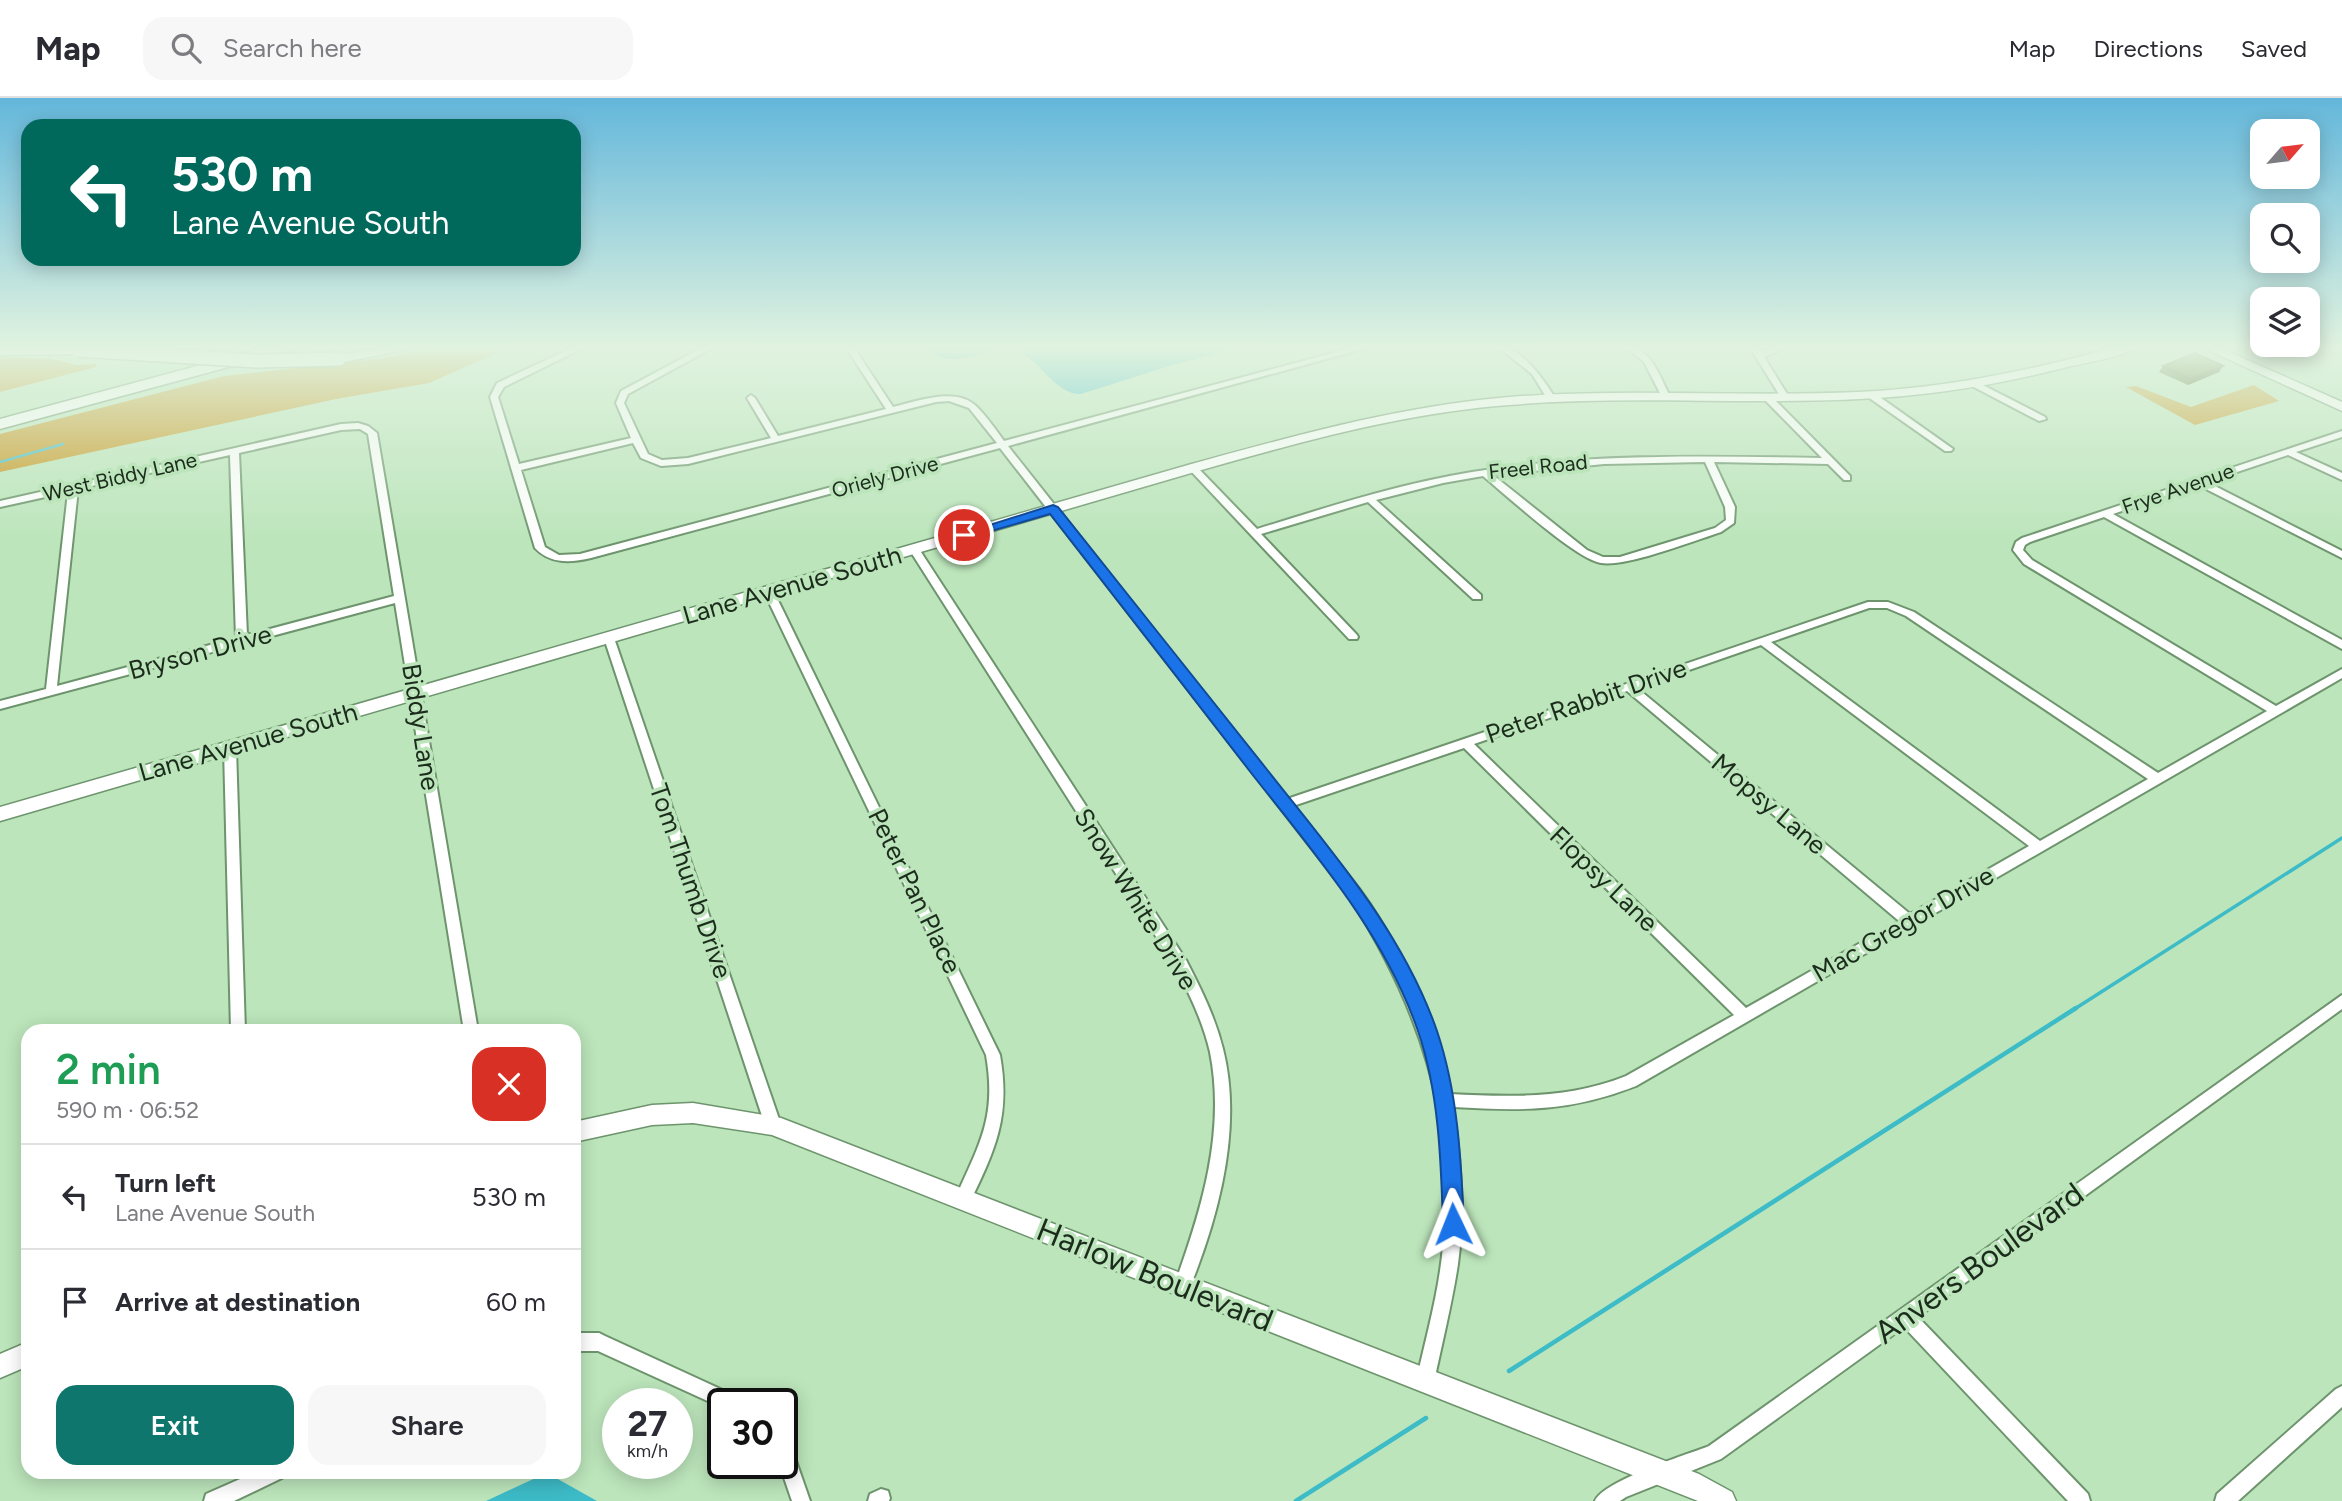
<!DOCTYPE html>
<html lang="en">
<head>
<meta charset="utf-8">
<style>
  body { margin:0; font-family:Figtree,sans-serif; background:#f7f7f7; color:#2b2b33; height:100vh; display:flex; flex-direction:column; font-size:26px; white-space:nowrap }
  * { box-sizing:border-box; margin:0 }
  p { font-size:23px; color:#7c7c81 }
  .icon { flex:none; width:38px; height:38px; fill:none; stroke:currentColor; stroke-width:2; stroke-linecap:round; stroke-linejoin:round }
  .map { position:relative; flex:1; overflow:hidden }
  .panel { position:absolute; left:21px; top:926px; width:560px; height:455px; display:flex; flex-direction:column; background:#fff; border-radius:21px; box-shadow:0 4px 18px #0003 }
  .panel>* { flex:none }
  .banner { position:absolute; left:21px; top:21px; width:560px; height:147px; border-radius:21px; box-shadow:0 4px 18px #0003; background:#00695c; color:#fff; overflow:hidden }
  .needle { width:46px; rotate:62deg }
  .controls { position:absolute; left:2250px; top:21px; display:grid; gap:14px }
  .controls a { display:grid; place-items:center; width:70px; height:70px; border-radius:14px; background:#fff; box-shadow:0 4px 18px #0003; font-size:35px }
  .speed { position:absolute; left:602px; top:1290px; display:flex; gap:14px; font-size:35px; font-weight:700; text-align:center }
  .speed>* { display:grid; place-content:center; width:91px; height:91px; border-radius:50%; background:#fff; box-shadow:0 4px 18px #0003; line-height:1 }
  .speed small { font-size:18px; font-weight:400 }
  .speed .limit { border:4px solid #111; border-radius:10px; background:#fff; color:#111 }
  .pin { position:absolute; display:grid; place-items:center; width:60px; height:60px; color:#fff; margin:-30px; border:4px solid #fff; border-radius:50%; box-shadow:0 2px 7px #0007 }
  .me { position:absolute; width:77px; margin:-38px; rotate:358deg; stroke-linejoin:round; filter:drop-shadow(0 0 5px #0008) }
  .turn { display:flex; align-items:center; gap:24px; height:147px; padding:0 35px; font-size:32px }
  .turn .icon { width:91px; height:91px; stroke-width:2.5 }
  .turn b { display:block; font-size:49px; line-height:60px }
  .round { display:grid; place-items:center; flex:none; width:74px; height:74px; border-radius:21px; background:#f7f7f7 }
  .headline { display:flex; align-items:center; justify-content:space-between; height:119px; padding:0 35px }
  h1 { font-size:42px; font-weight:600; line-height:52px; color:#1e9e55 }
  .cta { display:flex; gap:14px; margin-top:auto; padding:14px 35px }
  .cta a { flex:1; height:80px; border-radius:21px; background:#0f766e; color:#fff; font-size:28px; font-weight:600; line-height:80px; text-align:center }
  .cta a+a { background:#f7f7f7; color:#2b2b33 }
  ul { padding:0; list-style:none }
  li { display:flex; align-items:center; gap:21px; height:105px; padding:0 35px; border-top:2px solid #e1e1e2 }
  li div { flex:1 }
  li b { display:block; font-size:26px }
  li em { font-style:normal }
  header { display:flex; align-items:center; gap:42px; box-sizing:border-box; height:98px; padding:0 35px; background:#fff; border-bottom:2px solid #e1e1e2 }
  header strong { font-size:33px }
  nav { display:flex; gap:38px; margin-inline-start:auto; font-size:24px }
  .search { width:490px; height:63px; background:#f7f7f7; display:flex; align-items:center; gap:18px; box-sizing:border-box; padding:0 24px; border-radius:21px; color:#7c7c81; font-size:26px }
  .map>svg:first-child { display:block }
</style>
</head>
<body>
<header>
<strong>Map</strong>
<div class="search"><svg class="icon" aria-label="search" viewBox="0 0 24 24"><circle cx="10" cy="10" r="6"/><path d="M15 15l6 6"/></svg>Search here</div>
<nav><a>Map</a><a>Directions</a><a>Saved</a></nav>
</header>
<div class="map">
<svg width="2342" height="1403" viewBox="0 0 2342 1403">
  <rect width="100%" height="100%" fill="#bce5bb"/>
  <path fill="#c79822" d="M436,248H512L429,285L336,301L0,374V336L224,278L384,260Z
    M0,259L51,261L77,267L96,266V269L0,294Z
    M2254,287L2279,303L2195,327L2126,289L2136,288L2191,309Z"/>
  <path fill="#3dbbc7" d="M924,248H1246L1169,268L1081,296C1052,296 1039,256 1008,249C982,255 943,273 924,248Z
    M542,1377L556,1380L597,1403H486Z"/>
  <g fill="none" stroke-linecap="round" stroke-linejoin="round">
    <path stroke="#3dbbc7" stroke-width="2.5" d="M0,364L63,346"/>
    <path stroke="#3dbbc7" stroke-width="3.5" d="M2073,912L2342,740"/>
    <path stroke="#3dbbc7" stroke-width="4.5" d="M1509,1273L2076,910
      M1296,1403L1426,1320"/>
    <defs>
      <path id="street" d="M576,248H587L504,289L498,299L519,366L631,340L616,305L621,293L705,248H716L628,296L624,305L648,356L662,362L688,360L771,340L747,300L751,297L755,300L778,338L886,311L845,248H853L893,309C918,303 957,288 977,309C987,319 996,332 1004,343L1359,248H1374L1008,348L1287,701L1868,504H1888L1914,514L2158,675L2267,613L2024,466L2013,452L2016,444L2022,440L2342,333V339L2296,354L2342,375V382L2288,357L2207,384L2342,453V460L2198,387L2113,416L2342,542V551L2104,419L2030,444L2025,447L2023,452L2032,462L2276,608L2342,571V580L1636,988C1570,1014 1522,1013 1453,1009C1461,1061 1465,1114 1458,1166C1452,1206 1442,1245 1434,1284L1431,1290L1425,1293L1419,1290L1416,1284C1426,1239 1439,1194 1443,1148C1457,1018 1419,910 1351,801L1000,350L591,460C570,465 550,466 535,450L490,299L497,285ZM949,303L969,310L997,345L580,456L559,457L545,449L521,372L633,345L641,360L661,368L688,366L936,304ZM1869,510H1887L1906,518L2148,681L2040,743L1771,544ZM1761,547L2029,748L1910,816L1637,590ZM1627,593L1899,823L1746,910L1474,646ZM1464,650L1734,917L1626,978C1569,1001 1511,999 1450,996C1432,924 1404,852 1360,792C1338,763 1315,736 1293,708Z
        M1497,248C1521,248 1544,282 1555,300L1554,302H1548L1532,276Z
        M1625,248C1650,248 1660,278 1669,297L1668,299H1662L1644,264Z
        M1749,248H1757L1761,254L1777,248H1790L1764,259L1789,299L1788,301H1782Z
        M1975,283L2045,319L2046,321L2039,323L1972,288L1971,286Z
        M1868,295H1874L1953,351L1951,353H1945L1868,299Z
        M1767,296L1770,297L1850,378V382H1844L1828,366L1714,364L1735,409L1734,425L1721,434C1693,443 1627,469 1601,465C1576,461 1506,397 1483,378L1443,385L1376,402L1481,497V501H1473L1368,404L1261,436L1357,537L1358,539L1357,541H1349L1188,370L1193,367L1196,368L1257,431C1328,409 1398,386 1472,374C1588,355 1705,358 1822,360L1764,301V297ZM1705,364L1725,409L1726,422L1715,430L1620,459H1603L1587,452L1493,377L1604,366Z
        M358,325L368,328L377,335L478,933H464L395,505L0,611V603L46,591L68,394L0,409V403L341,326ZM360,331L368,336L394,498L247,537L239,355L341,332ZM230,357L236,540L57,588L78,391Z
        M914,448L919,451L1186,862C1201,891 1215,919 1223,951C1243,1030 1218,1121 1188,1194L1182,1196L1176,1194L1174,1188C1201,1114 1226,1034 1210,954C1203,924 1190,897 1176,870L909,451Z
        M769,491L774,494L1000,957C1011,1019 995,1052 969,1106L963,1108L957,1106L955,1101C979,1046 997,1020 986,957L764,494Z
        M609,537L614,540L781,1027L778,1032L773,1034L768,1032L765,1027L604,540Z
        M230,646L236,650L245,933H231L224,650Z
        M2342,897V911L1918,1219L2088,1396L2090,1403H2068L1904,1229L1721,1361L1626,1399L1620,1403H1595C1603,1383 1686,1357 1709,1348Z
        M574,1235H599L605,1238L740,1300L743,1306H723V1310L598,1253H574Z
        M2342,1288V1309L2238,1403H2215L2217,1396L2336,1291Z
        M782,1337L788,1340L810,1403H792L779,1365H782Z
        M256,1374H285L282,1380L234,1403H204L206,1396Z
        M881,1391L888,1393L890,1400L889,1403H868L870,1396Z"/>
      <path id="secondary" d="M395,248H425L339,265L333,261L339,257Z
        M2119,248H2139C2122,260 2083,265 2063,270C1996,287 1928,298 1859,301C1742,307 1625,297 1509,307C1403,315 1300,344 1198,373L0,723V709L1188,367C1293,338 1400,308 1509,299C1625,290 1742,299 1858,294C1947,290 2034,272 2119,248Z
        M2199,248H2216L2342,304V313Z
        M0,249L78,248L84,252L78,256L0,257Z
        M693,1005L781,1020L1699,1376L1732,1394L1736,1403H1698L772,1037L693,1025L652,1027L574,1044V1024L652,1007Z
        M28,1244V1268L0,1280V1256Z"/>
      <path id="highway" d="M271,248H297L295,251L0,331V321Z"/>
    </defs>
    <use href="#street" stroke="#6d946d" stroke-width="4"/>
    <use href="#secondary" stroke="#6d946d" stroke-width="3"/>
    <use href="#highway" stroke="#6d946d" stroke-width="3"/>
    <use href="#street" fill="#fff" fill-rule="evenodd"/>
    <use href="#secondary" fill="#fff" fill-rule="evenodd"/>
    <use href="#highway" fill="#fff" fill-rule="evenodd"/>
    <defs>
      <path id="secondary-bridge" d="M78,252L256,263L339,261"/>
    </defs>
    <use href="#secondary-bridge" stroke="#6d946d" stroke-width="16" stroke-linecap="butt"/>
    <use href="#secondary-bridge" stroke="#fff" stroke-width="13"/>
  </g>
  <path fill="#465a15" d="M2163,268H2223L2219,274L2188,287L2159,274Z"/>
  <path fill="#394a11" d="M2223,268L2219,274L2188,287L2191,281Z"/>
  <path fill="#516918" stroke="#394a11" stroke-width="2" d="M2195,255L2223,268L2191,281L2163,268Z"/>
  <linearGradient id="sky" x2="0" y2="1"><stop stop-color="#63b7db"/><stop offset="0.56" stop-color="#e1f3e0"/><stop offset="1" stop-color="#e1f3e0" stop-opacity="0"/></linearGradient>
  <rect width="2342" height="445" fill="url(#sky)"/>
  <path fill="#1a73e8" stroke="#114b97" stroke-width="2" d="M1053,407L1058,409C1127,496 1196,582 1265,669C1330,752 1402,832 1437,933C1458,995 1461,1062 1464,1126L1461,1134L1453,1136L1446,1134L1443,1126C1441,1063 1439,994 1418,933C1384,835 1315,756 1252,676C1185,589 1118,503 1050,416L964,441L958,437Z"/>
  <g text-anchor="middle" stroke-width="7" stroke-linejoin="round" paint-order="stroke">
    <g font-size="21" fill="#1c2c1c" stroke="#bce5bb">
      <text transform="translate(1538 369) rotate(-6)" y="7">Freel Road</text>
      <text transform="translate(120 379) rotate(-13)" y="7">West Biddy Lane</text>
      <text transform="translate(885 379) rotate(-15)" y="7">Oriely Drive</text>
      <text transform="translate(2178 391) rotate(-19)" y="7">Frye Avenue</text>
    </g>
    <g font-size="26" fill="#1c2c1c" stroke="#bce5bb">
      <text transform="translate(792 487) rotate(-16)" y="9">Lane Avenue South</text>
      <text transform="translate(200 554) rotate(-15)" y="9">Bryson Drive</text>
      <text transform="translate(1586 603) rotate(-19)" y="9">Peter Rabbit Drive</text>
      <text transform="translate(421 629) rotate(81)" y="9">Biddy Lane</text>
      <text transform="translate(248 644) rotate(-16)" y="9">Lane Avenue South</text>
      <text transform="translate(1769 706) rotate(40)" y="9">Mopsy Lane</text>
      <text transform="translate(1604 781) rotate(44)" y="9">Flopsy Lane</text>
      <text transform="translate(691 783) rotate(71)" y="9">Tom Thumb Drive</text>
      <text transform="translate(915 793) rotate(64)" y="9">Peter Pan Place</text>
      <text transform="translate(1136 801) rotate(58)" y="9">Snow White Drive</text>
      <text transform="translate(1903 826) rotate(-30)" y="9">Mac Gregor Drive</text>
    </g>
    <g font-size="32" fill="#1c2c1c" stroke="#bce5bb">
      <text transform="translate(1979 1165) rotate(-36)" y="11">Anvers Boulevard</text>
      <text transform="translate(1155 1177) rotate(22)" y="11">Harlow Boulevard</text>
    </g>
  </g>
</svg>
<div class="controls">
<a><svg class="needle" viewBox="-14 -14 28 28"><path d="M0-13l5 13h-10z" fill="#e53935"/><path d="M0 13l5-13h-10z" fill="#7c7c81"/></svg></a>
<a><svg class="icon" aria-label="search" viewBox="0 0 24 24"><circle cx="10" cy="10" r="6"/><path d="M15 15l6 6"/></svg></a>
<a><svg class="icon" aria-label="layers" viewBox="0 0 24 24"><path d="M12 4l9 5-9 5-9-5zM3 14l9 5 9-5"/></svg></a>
</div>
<div class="speed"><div>27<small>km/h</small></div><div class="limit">30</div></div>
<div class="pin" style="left:964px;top:437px;background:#d93025"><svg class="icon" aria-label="arrive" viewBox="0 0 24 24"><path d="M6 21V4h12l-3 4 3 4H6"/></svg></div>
<svg class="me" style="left:1453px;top:1126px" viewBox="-20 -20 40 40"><path d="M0-17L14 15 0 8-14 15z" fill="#1a73e8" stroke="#fff" stroke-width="4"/></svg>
<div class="banner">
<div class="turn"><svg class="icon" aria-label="left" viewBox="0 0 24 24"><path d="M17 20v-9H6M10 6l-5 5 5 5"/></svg><div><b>530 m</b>Lane Avenue South</div></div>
</div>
<section class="panel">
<div class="headline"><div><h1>2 min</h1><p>590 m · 06:52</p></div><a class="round" style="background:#d93025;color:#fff"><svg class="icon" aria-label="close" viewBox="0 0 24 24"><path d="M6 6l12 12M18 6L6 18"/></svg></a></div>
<ul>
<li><svg class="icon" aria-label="left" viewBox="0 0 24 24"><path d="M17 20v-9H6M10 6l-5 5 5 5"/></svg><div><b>Turn left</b><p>Lane Avenue South</p></div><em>530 m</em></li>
<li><svg class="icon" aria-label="arrive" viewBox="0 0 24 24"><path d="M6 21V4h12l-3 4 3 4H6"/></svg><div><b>Arrive at destination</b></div><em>60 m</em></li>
</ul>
<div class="cta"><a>Exit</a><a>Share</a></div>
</section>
</div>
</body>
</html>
